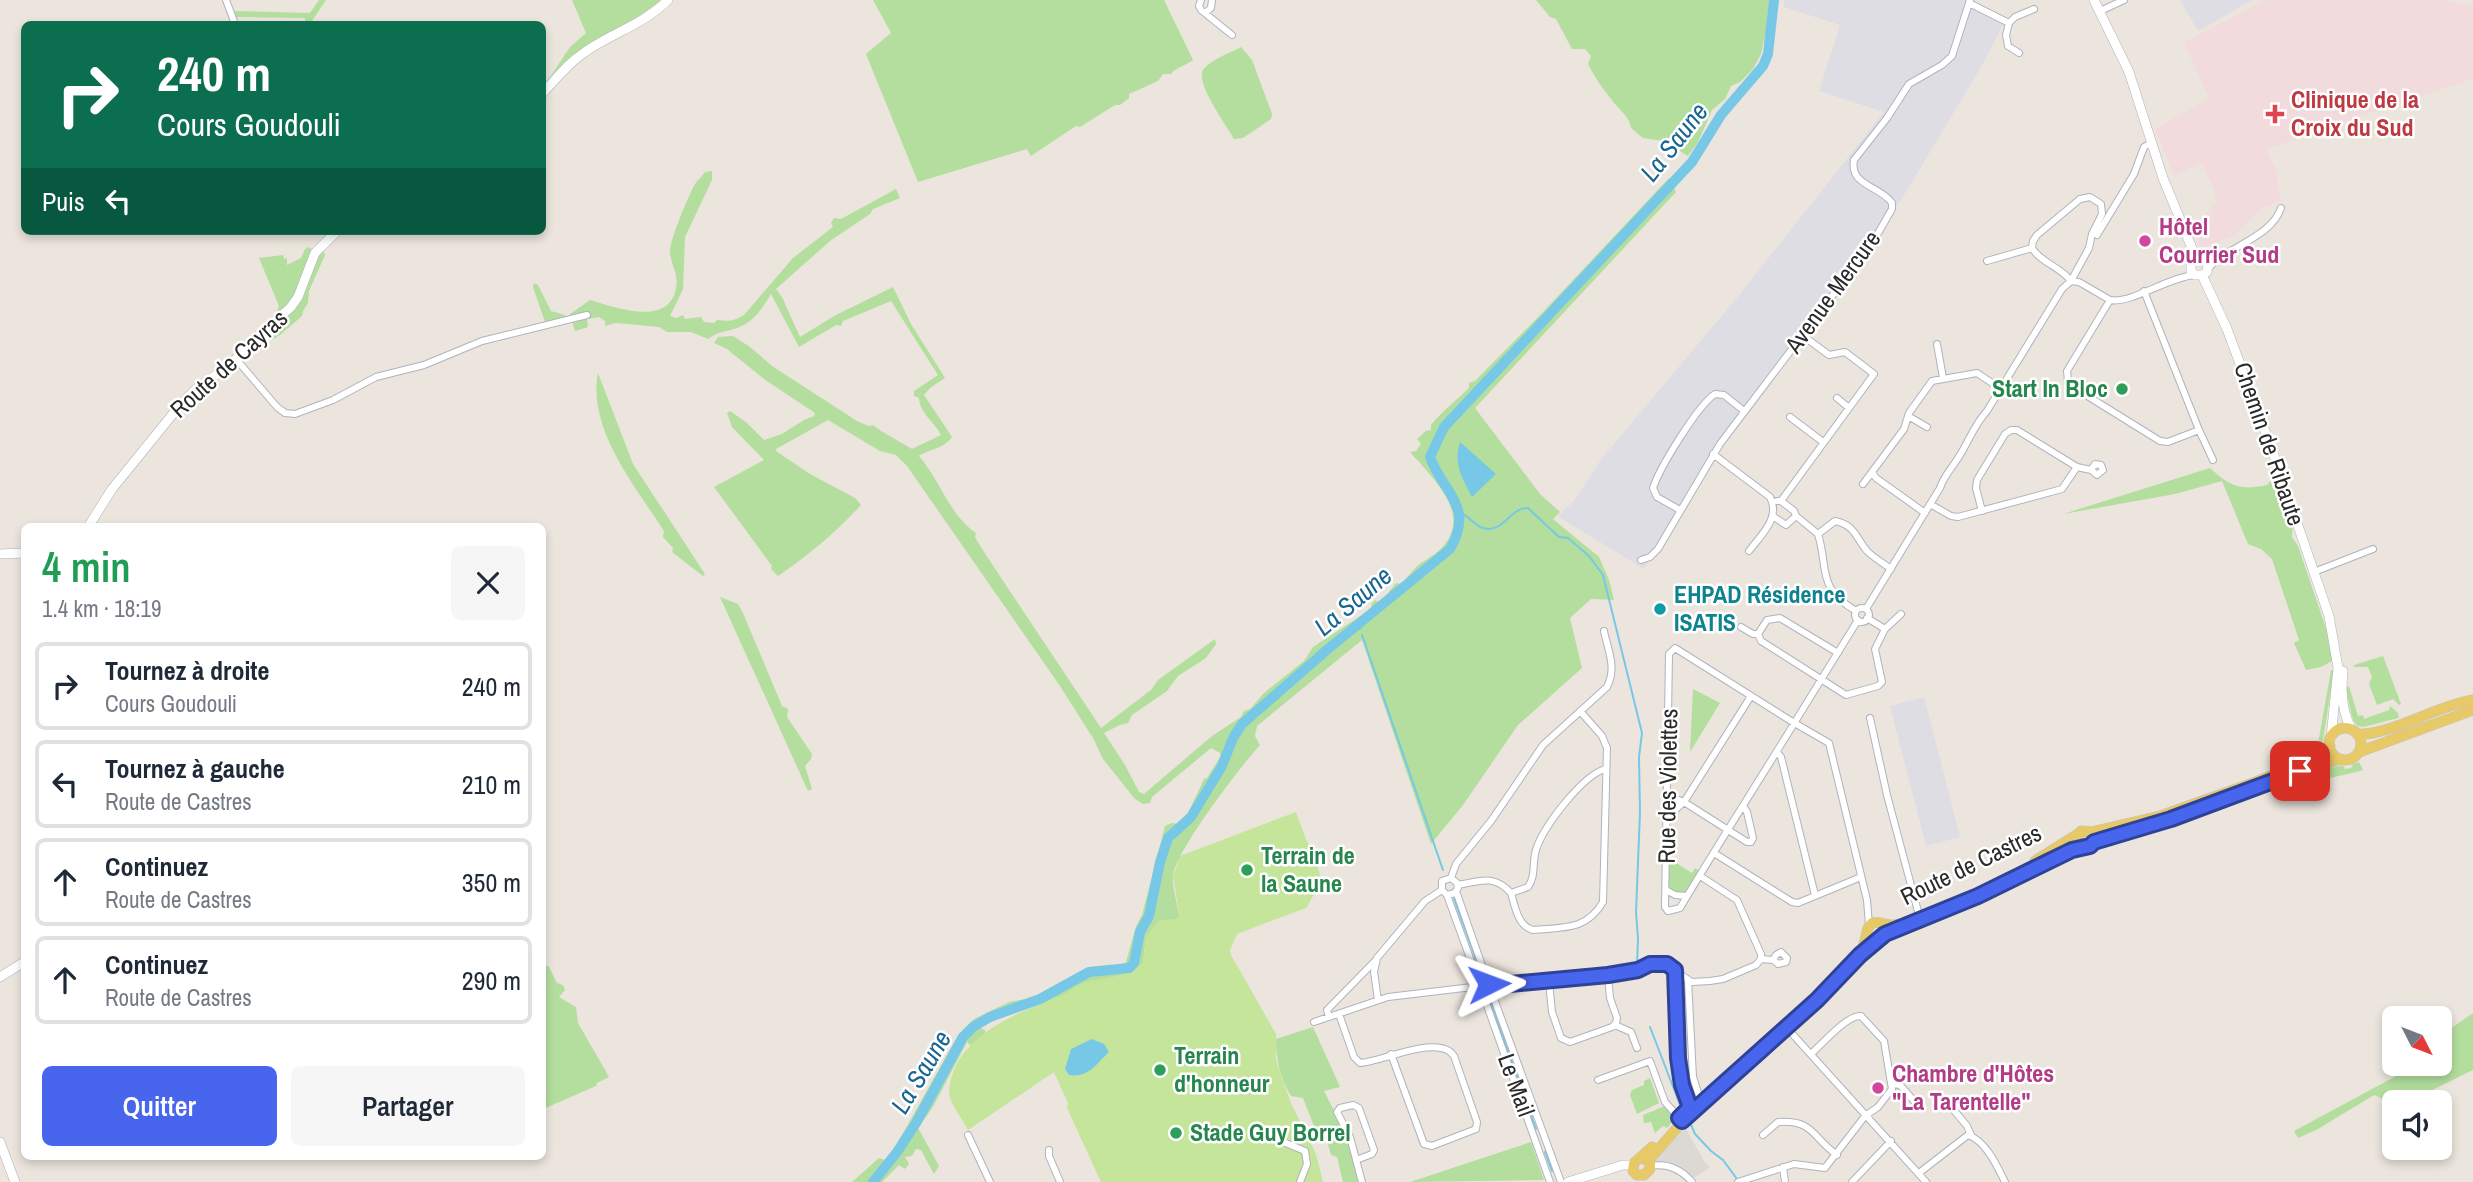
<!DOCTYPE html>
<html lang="fr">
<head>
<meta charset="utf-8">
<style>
  body { margin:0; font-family:"Archivo Narrow",sans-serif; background:#f6f6f7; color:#1f2937; height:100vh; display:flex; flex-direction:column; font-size:26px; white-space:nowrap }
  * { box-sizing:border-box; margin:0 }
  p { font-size:23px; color:#747a83 }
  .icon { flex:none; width:38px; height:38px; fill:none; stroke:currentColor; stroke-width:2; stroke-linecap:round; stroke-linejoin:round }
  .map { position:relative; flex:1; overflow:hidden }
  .details { position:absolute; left:21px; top:523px; width:525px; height:637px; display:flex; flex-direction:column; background:#fff; border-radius:10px; box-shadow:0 4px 10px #0003 }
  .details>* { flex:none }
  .banner { position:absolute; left:21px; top:21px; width:525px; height:214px; border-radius:10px; box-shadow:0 4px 10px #0003; background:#0b6e4f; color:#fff; overflow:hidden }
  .needle { width:46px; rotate:132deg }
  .buttons { position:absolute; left:2382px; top:1006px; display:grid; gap:14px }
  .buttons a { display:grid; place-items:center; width:70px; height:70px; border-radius:10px; background:#fff; box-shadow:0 4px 10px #0003; font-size:35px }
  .pin { position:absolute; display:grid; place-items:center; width:60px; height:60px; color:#fff; margin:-30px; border-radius:14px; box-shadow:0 4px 10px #0006 }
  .me { position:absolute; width:77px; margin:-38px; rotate:87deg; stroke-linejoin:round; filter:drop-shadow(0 0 5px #0008) }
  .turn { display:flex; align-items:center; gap:24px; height:147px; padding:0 21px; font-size:32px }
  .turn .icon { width:91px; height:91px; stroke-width:2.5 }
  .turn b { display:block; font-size:49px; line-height:60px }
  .then { display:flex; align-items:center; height:66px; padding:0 21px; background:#0003; gap:14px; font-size:26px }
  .round { display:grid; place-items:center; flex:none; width:74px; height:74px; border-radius:10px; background:#f6f6f7 }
  .summary { display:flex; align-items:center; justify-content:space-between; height:119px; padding:0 21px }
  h1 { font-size:42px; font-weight:600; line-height:52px; color:#1e9e55 }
  .action { display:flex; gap:14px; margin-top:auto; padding:14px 21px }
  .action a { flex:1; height:80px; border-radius:10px; background:#4866ed; color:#fff; font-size:28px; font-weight:600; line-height:80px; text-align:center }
  .action a+a { background:#f6f6f7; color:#1f2937 }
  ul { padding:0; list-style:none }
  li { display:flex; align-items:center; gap:21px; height:88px; margin:0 14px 10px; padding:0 7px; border:4px solid #e0e1e3; border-radius:10px }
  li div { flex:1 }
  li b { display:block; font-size:26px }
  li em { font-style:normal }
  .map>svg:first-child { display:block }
</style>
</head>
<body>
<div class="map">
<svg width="2473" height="1182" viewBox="0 0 2473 1182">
  <rect width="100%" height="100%" fill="#ebe5dd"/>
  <path fill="#dfdde4" d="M1784,0H1975L1974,6L2004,23L1981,67L1901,200L1728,428L1694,480L1644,569L1557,516L1574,501L1602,458L1736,299L1884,112L1819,91L1840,25L1784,7Z
    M2180,0H2252L2198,31Z
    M1924,697L1960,837L1926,846L1890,706Z"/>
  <path fill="#f1dbdc" d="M2265,0H2441L2473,6V79L2317,131L2266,150L2276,169L2281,201L2262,208L2235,235L2201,249L2194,230L2216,202L2215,192L2202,163L2174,175L2155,129L2209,98L2184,43Z"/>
  <path fill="#b3de9d" d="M319,0H326L310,24H305V18L235,17L233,11L310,13Z
    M572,0H661L544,86L570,47L586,33Z
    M873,0H1164L1193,60C1187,65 1173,69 1171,74H1163L1158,81L1129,94V98L1120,105H1115L1080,127L1076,126L1031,156L1027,149L918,182L866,54L891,33Z
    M1536,0H1769L1766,31L1761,54L1753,69L1740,82L1731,86L1725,99L1712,110L1698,142L1688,156L1663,141L1643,138L1631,128C1630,116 1617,108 1611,99C1602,88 1594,76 1588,64L1591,56L1585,49H1572L1556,19L1550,17Z
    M1241,47L1252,60L1272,114L1271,119L1243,138L1234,139C1227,126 1195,83 1203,70C1210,60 1230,53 1241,47Z
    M712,171V180L685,237L683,289L670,316L676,318L683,315L685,319L701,317L704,322L714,323L717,320C728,321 733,322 744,315L793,258L833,227L831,223L834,218L841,219L896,189L900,198L873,209L870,214L830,241L776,289L782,297L800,337L834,316L893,287L911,324L945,378L930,388L924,395L952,437C944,449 929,449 919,456C940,480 950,516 976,533L975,537L982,549L1101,728L1151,690L1158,680L1215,639L1216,644L1206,658L1178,676L1167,691L1132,715L1128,723L1120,725L1104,733L1125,765L1139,792L1144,794L1212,736L1241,717L1244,711L1250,709L1264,693L1304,661L1313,647L1371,609L1372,603L1375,600L1380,603L1396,583L1401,584C1408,577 1416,565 1424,561C1432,556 1439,552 1445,544C1471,512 1430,475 1410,452L1416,451L1421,444L1417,439L1426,431L1431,430V425C1442,411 1456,401 1469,388V383L1475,381L1541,314L1669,178L1676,192L1475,408L1540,494L1560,512L1553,519L1599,557L1609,580L1614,600L1591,599L1570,618L1582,668L1518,725L1463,805L1431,844L1362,640L1257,726L1255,736L1260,745C1241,766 1176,850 1173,876C1172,888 1178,906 1180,919L1146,937L1143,963L1132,973L1082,984L1064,995L994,1020L980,1028L985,1030L986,1037L970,1045L967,1042L933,1107L918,1128L939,1166L934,1174L921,1150L916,1149L912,1156L905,1157L909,1164L905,1169L899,1165L882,1182H852L879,1158L885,1160L893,1151L958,1035L974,1019L1009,1002L1040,996L1056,988L1087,968L1120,966L1126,962L1136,926L1142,915L1165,826L1172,823L1178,824L1188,813L1204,779L1207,778L1220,757V753L1211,748L1152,797L1150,803L1143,804L1135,799L1103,759L1093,738L1060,686L907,466L896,455L880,451L828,420L776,449V451L810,474L855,498L861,505C837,531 808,556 778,576L771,569L772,566L714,487L764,460L732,427L727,413L730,411L746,422L764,440L782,434L804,420L814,416L815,413L764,379L727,349L714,343L718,337L733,336L750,347L772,366L857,421L869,426L873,425L881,431L912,449L941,435C935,422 920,414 919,398L914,396V391L938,375L891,301L843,321L841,326L836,325L799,347L771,294C761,310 754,323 734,329C724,332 717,332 708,339L691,332H667L659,327L616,323L605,326V321L599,317L587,319L588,327L575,331L570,314L590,300C614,307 669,328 676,288C679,274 670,263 670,251C670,240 689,194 695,184C698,179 702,177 705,172Z
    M309,247L314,251L323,249L325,255L309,291L308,303L303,311L302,316L280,335L270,341L264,335C289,318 301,309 308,279L289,307L275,316L279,306L259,258L283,255L284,259L287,258V265L301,258L305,249Z
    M534,283L538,285L551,311L565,315L566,318L545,322L533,287Z
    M598,373L633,464L705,574L703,576L672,552L673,548L663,537L664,531C636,487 587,429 598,373Z
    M2210,468C2229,486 2241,491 2267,485L2275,476L2293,524L2292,537L2298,546L2331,643L2334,660L2321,667L2306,670L2294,643L2299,640L2272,559L2261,549L2248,544L2222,481L2175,494L2063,514Z
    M720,597L738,604L743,613L782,706L788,709L787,717L812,754L811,759L805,766L812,789L808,791Z
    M2383,656L2401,704L2399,705L2393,699L2377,705L2369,684L2372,677L2368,667H2354V665Z
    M2331,670H2334L2336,673L2331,689L2323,740L2320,747L2301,757L2303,753L2318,744Z
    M2349,686L2358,716L2363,715L2364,719L2389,710L2390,706L2398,713L2399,718C2354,727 2356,741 2346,688Z
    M1693,689L1720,703L1690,752Z
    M2359,762L2363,770C2352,773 2340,776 2329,778C2316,779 2303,777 2290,778L2343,765L2345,769L2351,768L2353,764Z
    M1668,858L1692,873L1695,868L1700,871L1687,892L1683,894L1671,891L1668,886Z
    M543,963L549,967L557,983L563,985L565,990L559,997L576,1007L578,1023L609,1077L597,1083L596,1086L543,1109Z
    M2473,1013V1070L2408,1102H2394V1109L2387,1113L2381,1098L2374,1095L2318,1129L2298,1138L2294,1131L2413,1067L2412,1064H2440V1036Z
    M1313,1027L1340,1087L1324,1091L1347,1136L1359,1182H1343L1337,1157L1331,1155L1326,1137L1319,1139L1303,1098L1291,1096C1280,1078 1276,1060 1276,1039Z
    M1650,1078L1659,1103L1637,1114L1630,1095L1632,1090L1644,1085V1081Z
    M1665,1106L1675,1119L1667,1128L1663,1126L1655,1133L1651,1122L1644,1123L1643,1115Z
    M1531,1142L1544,1180L1410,1182Z"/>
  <path fill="#c4e59a" d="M1296,812L1307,842L1311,846L1322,881L1306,908L1237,934L1230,950L1231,955L1276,1034V1060L1290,1101L1316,1154L1323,1182H1101L1067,1108L1068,1103L1054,1072L968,1130C963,1120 949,1102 949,1092C953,1036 1016,1014 1060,996C1068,993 1075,986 1083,983C1106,976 1125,980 1143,963L1146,937L1158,921L1180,918L1173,876L1180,856Z"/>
  <path fill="#dcd8d4" d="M1683,1123L1705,1163L1710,1167L1692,1179L1655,1162L1652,1158Z"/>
  <path fill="#77c8e6" d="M1460,442L1496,474L1472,497C1462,478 1453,463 1460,442Z
    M1092,1039L1104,1044L1109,1052C1096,1064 1089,1078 1069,1075L1065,1069L1071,1049Z"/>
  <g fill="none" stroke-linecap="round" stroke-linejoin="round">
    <path stroke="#77c8e6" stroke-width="2" d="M1458,512C1470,515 1476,529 1488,529C1504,530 1512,507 1528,508L1559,537L1568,538L1589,556L1603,575L1642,733L1639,757L1640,812L1636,912L1638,939L1637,965
      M1358,625L1360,629
      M1362,635L1443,870
      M1454,899L1481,973
      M1489,998L1536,1129
      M1650,1027L1682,1110
      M1689,1120L1695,1134L1711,1151L1723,1160L1737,1179
      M1545,1152L1552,1171"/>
    <path stroke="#77c8e6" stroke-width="10" d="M873,1182L897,1152L916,1123L963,1037L973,1027L990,1017L1040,999L1089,972L1129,968L1134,963L1140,932L1149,916L1160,862L1168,838L1191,817L1222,766L1233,738L1242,724L1328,649L1450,549C1475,506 1443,493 1430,457L1444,427L1692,162L1721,115L1763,66L1768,54L1774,0"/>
    <defs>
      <path id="street" d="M226,0L235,24
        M1201,0L1199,6L1201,10L1232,35
        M1969,3L2009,23L2015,17L2034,9
        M2100,11L2124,0
        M1205,13L1211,8L1212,0
        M2009,23L2006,35L2008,46L2019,53
        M2097,235L2134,174L2144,147L2151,143
        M2032,248C2041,263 2061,267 2071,281
        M1987,261L2032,248
        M2208,269C2227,246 2271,238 2281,208
        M2071,281L2079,282L2110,300
        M2144,291L2199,430L2168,442L2160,441L2073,387L2068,381L2067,371L2110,300C2132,304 2168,277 2195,275
        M1937,344L1943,378
        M236,359L277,407L285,413L295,414L333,400L376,377L424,365L482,341L587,315
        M1837,398L1848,407
        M1908,416L1927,427
        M1790,417L1823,442
        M2199,430L2213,460
        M1713,454L1770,497C1781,518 1761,535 1749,551
        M2077,467L2091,470L2097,475L2103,470L2101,465L2095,464L2091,470
        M1872,472L1876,478L1925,513
        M1863,484L1904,429L1909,413L1932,381L1977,373L2001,389
        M1781,501L1874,374L1845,352L1829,355L1802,335
        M1930,504L1951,516L1958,517L2062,489L2077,467L2017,430H2011L2005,434L1977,480L1976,488L1982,511
        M1680,510L1657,497L1653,488C1660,467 1698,405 1715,394L1724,395L1744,411
        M1796,516L1818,534C1829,570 1816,587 1856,611
        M1774,517L1786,525L1796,516L1794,511L1781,501H1777
        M1818,534L1835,521C1855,525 1856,538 1867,551C1874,558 1883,563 1891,569
        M1641,560L1650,557L1658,549L1720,444L1873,242L1892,209V203C1881,186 1849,186 1854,160L1887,118L1909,84L1942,65L1952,56L1970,0
        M2314,572L2373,549
        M1855 615a7 7 0 1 1 14 0a7 7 0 1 1-14 0Z
        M1866,609L1940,488C1944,475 1953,467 1960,455C1969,440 1975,424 1987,411L2062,289L2071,281L2089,248L2092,234L2102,214L2101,204L2090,197L2080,199L2037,235L2033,241L2032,248
        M1858,620L1798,717C1759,781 1718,844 1680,908L1668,911L1665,907L1669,654L1675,648L1791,721C1795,723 1799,726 1803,728L1829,743L1867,900L1869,925
        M1741,627L1753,634H1758
        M1885,629L1901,614
        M1758,634L1761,641L1846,695L1878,686L1882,682L1875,649L1885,629L1867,618
        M1758,634L1767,620L1780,618L1838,653
        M1870,718L1887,795L1920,919
        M1777,752L1781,757L1815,895
        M1668,796L1684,802L1747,842H1751L1753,838L1747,812L1743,806
        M1667,817L1684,802L1751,696
        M1714,853L1792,902L1798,903L1861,877
        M1451,878L1456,864L1491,821L1543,745L1607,687C1617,667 1608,651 1604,631
        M1458,885C1480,881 1494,874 1511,893L1528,887C1536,876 1532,863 1536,850C1543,827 1582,776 1605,769
        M1666,890L1675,895L1687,896
        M1456,891L1486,977V982
        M1511,893C1515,907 1518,926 1533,930C1563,927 1586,931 1603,902L1607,748L1602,736L1580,711
        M1447,895L1455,893L1458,888L1457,883L1451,878L1442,881V890L1447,895L1476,975L1482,983
        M1761,959L1773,960L1778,964L1786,962L1787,958L1781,952L1776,955L1773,960
        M1675,970L1678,1058L1682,1085L1690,1107
        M1688,980L1693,1077L1701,1102
        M1549,982L1552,1012L1561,1038L1570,1042L1612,1027L1616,1023L1617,1018L1610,998L1608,976
        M1489,986L1549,982L1560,978L1601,974L1608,976L1638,970L1650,964L1663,963L1692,982L1710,981L1723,979L1756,965L1761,959V954L1737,900L1700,876
        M1488,989L1493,996L1561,1182
        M1484,990L1485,1000L1550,1182
        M1378,1000L1374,972L1377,958L1425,901L1442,890
        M1339,1014L1354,1057L1360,1063C1381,1062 1440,1033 1454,1056L1477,1122L1476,1129L1432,1146L1424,1144L1391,1054
        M1329,1017L1327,1010L1375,961
        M1314,1022L1388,997L1481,986
        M1615,1025L1631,1032L1637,1048
        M1786,1027L1926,1182
        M1598,1080L1650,1061L1665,1102L1682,1121
        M1893,1084L1900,1085L1914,1101
        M1952,1108L1967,1126L1971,1135
        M968,1135L990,1182
        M1763,1135L1778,1122C1814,1120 1811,1136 1837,1155
        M1269,1136L1305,1151L1307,1164L1300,1182
        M1049,1150V1156L1060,1182
        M1356,1160L1372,1154L1374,1150L1359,1108L1353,1105L1340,1108L1337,1112L1350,1137L1362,1182
        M1650,1166C1667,1163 1681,1169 1692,1182
        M1783,1167L1785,1182
        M1919,1173L1968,1135C1986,1141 1997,1166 2005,1182
        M1738,1182L1794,1164L1825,1168L1865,1116L1878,1107L1892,1089L1884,1041L1861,1016C1847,1015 1823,1043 1812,1053
        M1852,1182L1891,1141"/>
      <path id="secondary" d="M2094,0L2129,72L2163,178L2196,258
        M542,94C556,79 568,63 585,52C612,33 644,24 668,0
        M2196,258H2202L2208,263L2207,272L2202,275
        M2196,258L2191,263V271L2195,275H2202
        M2202,275L2227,329L2271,447L2329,616L2338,668L2331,738
        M88,527L112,489L181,404L196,389L230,365L257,337L291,307L298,297L315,253L337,231
        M0,554L24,553
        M2343,671C2341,690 2342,713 2352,730
        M0,977L24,962
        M0,1142L15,1182
        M1568,1182L1623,1165H1633"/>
      <path id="primary" d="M2329 744a16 16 0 1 1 32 0a16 16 0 1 1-32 0Z
        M2357,734C2387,737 2438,705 2473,700
        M2359,752L2473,710
        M2283,777L2340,759
        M2091,832L2094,837L2093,843L2088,847L2080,845L2077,838L2081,831L2091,832L2160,816L2253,783L2294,766L2330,746
        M2094,842L2136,828
        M2035,861L2078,834
        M1862,952L1868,928L1872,923C1881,920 1888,928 1898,924
        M1648,1161L1690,1113L1817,1000L1860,955L1885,934L1978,896L2082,846
        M1637,1175L1633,1171L1634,1163L1652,1147
        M1637,1175H1644L1650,1169V1163L1643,1158"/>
    </defs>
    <use href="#street" stroke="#b0b3bd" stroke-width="8"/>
    <use href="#secondary" stroke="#b0b3bd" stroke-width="10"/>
    <use href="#primary" stroke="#c3c3c3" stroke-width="11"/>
    <use href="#street" stroke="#fff" stroke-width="6"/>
    <use href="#secondary" stroke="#fff" stroke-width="9"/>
    <use href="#primary" stroke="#e7ca67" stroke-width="10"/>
  </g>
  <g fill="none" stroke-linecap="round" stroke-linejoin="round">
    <defs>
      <path id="route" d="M1489,984V986L1608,975L1638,970L1650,964H1667L1675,970L1678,1058L1682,1085L1690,1107L1679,1118L1682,1121L1817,1000L1860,955L1885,934L1978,896L2072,850L2090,846L2094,842L2171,819L2300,771"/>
    </defs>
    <use href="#route" stroke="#2f429a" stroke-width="18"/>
    <use href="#route" stroke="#4866ed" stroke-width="12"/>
  </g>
  <path fill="#e0444e" stroke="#fff" stroke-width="2.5" d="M2271.5 103.5h7v7h7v7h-7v7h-7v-7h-7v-7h7z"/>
  <g fill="#d1479c" stroke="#fff" stroke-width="2.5">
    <circle cx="2145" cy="241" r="7"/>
    <circle cx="1878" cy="1088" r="7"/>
  </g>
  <g fill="#2e9e5b" stroke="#fff" stroke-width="2.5">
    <circle cx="2122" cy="389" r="7"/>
    <circle cx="1247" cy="870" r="7"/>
    <circle cx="1160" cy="1070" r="7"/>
    <circle cx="1176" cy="1133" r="7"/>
  </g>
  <circle fill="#0f9aa8" stroke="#fff" stroke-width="2.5" cx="1660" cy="609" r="7"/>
  <g text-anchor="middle" stroke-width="5" stroke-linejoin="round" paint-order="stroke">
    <g font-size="24" font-weight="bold" fill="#be3a42" stroke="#fff" text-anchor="start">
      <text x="2291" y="108">Clinique de la<tspan x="2291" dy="28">Croix du Sud</tspan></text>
    </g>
    <g font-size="24" font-weight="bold" fill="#b23c85" stroke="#fff" text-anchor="start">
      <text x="2159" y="235">Hôtel<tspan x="2159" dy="28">Courrier Sud</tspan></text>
      <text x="1892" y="1082">Chambre d'Hôtes<tspan x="1892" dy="28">"La Tarentelle"</tspan></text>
    </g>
    <g font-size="24" fill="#2a2a2a" stroke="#fff">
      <text transform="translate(1833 292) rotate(-54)" y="8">Avenue Mercure</text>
      <text transform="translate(229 364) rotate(-42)" y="8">Route de Cayras</text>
      <text transform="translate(2269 444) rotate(71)" y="8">Chemin de Ribaute</text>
      <text transform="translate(1668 786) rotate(-89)" y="8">Rue des Violettes</text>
      <text transform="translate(1971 865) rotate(-26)" y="8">Route de Castres</text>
      <text transform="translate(1516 1085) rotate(70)" y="8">Le Mail</text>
    </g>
    <g font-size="24" font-weight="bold" fill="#27864d" stroke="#fff" text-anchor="start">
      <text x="2108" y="397" text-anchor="end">Start In Bloc</text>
      <text x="1261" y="864">Terrain de<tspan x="1261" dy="28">la Saune</tspan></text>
      <text x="1174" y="1064">Terrain<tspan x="1174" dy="28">d'honneur</tspan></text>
      <text x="1190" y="1141">Stade Guy Borrel</text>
    </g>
    <g font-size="24" font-weight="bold" fill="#0d838f" stroke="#fff" text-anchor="start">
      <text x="1674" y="603">EHPAD Résidence<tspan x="1674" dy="28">ISATIS</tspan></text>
    </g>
    <g font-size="26" font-style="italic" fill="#176692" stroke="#fff">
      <text transform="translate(1674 142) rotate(-52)" y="9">La Saune</text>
      <text transform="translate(1353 601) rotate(-40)" y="9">La Saune</text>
      <text transform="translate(921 1072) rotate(-59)" y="9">La Saune</text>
    </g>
  </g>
</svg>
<div class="buttons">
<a><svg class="needle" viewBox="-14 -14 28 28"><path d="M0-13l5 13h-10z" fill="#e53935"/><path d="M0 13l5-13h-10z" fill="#747a83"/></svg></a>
<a><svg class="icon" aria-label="sound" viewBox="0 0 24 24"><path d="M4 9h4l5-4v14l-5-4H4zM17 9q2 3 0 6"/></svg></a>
</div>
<div class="pin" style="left:2300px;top:771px;background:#d93025"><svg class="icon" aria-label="arrive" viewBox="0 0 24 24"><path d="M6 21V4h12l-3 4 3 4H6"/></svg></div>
<svg class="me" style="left:1489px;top:984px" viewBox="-20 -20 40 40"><path d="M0-17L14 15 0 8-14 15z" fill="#4866ed" stroke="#fff" stroke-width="4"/></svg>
<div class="banner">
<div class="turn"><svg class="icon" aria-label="right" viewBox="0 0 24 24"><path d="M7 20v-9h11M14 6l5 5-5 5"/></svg><div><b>240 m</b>Cours Goudouli</div></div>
<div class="then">Puis<svg class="icon" aria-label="left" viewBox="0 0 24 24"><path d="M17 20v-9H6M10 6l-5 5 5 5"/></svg></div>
</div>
<section class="details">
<div class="summary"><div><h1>4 min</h1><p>1.4 km · 18:19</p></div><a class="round"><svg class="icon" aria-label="close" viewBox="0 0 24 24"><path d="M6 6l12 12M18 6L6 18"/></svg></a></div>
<ul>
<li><svg class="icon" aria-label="right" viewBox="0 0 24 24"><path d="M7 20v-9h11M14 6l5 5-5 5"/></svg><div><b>Tournez à droite</b><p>Cours Goudouli</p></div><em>240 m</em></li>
<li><svg class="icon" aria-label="left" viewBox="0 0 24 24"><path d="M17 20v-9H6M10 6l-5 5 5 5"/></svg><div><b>Tournez à gauche</b><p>Route de Castres</p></div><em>210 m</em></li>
<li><svg class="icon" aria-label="ahead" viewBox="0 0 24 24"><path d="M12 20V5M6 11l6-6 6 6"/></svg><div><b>Continuez</b><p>Route de Castres</p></div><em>350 m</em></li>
<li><svg class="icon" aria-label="ahead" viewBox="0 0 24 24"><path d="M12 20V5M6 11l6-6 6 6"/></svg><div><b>Continuez</b><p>Route de Castres</p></div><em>290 m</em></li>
</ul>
<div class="action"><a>Quitter</a><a>Partager</a></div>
</section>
</div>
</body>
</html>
